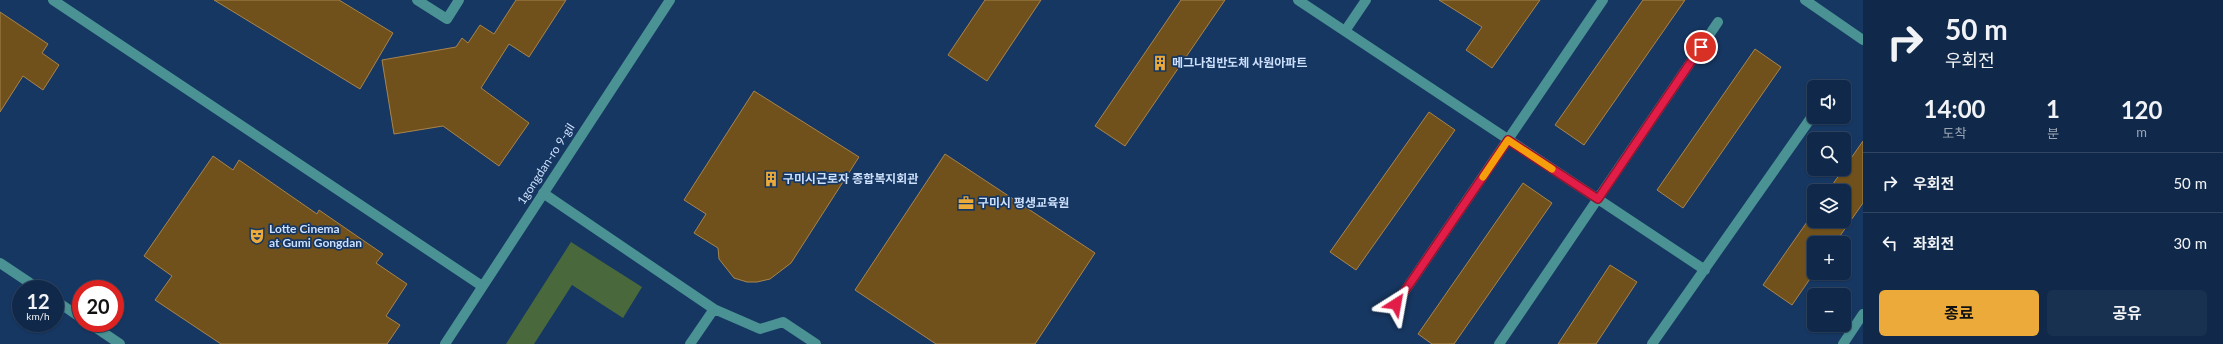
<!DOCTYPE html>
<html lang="ko">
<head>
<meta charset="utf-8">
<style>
  body { margin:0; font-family:Lato,"Noto Sans KR",sans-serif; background:#193151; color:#f1f3f6; height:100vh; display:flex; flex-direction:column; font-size:15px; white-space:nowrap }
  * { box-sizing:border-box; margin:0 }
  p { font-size:13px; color:#9ca6b5 }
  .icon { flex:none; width:22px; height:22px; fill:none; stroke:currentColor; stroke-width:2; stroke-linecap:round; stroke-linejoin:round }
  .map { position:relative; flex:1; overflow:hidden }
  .details { display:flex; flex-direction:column; background:#10294a; width:360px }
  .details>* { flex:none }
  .hud { background:#10294a; color:#f1f3f6; overflow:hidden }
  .controls { position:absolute; left:1807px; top:80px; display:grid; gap:8px }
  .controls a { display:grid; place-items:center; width:44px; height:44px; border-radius:6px; background:#10294a; box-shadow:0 1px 3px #0004,0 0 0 1px #304562; font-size:20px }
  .speed { position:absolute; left:12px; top:280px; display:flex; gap:8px; font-size:20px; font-weight:700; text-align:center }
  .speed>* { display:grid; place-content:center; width:52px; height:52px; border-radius:50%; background:#10294a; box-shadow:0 1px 3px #0004,0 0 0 1px #304562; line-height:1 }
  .speed small { font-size:10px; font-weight:400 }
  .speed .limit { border:6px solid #d22; background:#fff; color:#111 }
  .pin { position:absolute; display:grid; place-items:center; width:34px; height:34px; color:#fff; margin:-17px; border:2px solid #fff; border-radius:50%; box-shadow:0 1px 4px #0007 }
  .me { position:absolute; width:44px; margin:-22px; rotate:34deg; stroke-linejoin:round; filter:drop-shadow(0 0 3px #0008) }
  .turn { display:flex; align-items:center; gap:14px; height:84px; padding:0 16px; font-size:18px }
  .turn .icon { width:52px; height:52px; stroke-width:2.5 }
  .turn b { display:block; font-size:28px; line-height:34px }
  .eta { display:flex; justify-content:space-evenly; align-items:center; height:68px; text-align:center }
  .eta b { font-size:24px; font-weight:700; line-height:28px }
  .button { display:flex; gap:8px; margin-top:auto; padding:8px 16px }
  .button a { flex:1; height:46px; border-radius:6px; background:#ebaa39; color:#111; font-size:16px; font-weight:700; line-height:46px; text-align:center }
  .button a+a { background:#193151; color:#f1f3f6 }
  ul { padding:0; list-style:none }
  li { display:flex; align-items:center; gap:12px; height:60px; padding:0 16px; border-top:1px solid #304562 }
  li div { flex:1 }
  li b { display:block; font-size:15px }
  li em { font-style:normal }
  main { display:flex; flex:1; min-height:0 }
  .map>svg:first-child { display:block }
</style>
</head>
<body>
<main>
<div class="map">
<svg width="1863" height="344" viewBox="0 0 1863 344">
  <rect width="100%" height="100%" fill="#163762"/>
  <path fill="#49693c" d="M571,242L642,287L623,318L572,285L534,344H506Z"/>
  <path fill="#71511b" stroke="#a8844c" d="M214,0H339L393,33L360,89Z
    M516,0H566L529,57L509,44L481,88L529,123L499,166L443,126L394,134L382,60L456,47L462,38L468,43L480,25L494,34Z
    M985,0H1041L987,81L948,55Z
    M1181,0H1225L1125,146L1095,126Z
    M1439,0H1540L1492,68L1466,50L1482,27Z
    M1643,0H1685L1584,145L1555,125Z
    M0,12L48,44L42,53L59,65L43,90L23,76L0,112Z
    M1755,49L1781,67L1683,208L1657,190Z
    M754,91L859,157L791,263L770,279L757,282H747L734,278L719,259L718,248L694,233L706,214L684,200Z
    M1429,112L1455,130L1356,270L1330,252Z
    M1863,141V203L1835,243H1814V273L1792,305L1763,285L1814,212V221H1844V191H1828Z
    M945,154L1095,253L1035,344H936L855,290Z
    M213,156L233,170L239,160L317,214L319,210L383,254L376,263L407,284L386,316L400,325L387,344H221L155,300L172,276L144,256Z
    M1523,183L1552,203L1454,344H1432L1418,334Z
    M1610,265L1637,282L1596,344H1558Z"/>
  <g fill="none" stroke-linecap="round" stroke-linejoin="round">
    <path stroke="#4a9293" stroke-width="10" d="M53,0L482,286
      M417,0L447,19L459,0
      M1298,0L1705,270
      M1805,0L1863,40
      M1345,31L1366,0
      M543,193L714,309L760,329L783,322L816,344
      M0,263L39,289
      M55,300L81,318
      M1396,304L1603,0
      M89,323L120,344
      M445,344L670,0
      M690,344L714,309
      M1499,344L1718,22
      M1652,344L1813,115
      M1843,344L1863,314"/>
  </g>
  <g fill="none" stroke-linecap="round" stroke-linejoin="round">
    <defs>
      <path id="route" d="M1396,304L1508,140L1598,199L1701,47"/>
    </defs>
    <use href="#route" stroke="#92132f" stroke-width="10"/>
    <use href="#route" stroke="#e11d48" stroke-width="7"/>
    <path stroke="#f59e0b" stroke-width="7" d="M1483,177L1508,140L1552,169"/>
  </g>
  <defs>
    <symbol id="building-bare" viewBox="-9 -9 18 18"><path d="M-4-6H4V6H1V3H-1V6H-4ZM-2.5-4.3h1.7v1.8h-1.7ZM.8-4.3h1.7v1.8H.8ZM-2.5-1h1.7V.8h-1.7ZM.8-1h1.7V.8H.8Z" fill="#ebaa39" stroke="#163762" stroke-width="2.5" paint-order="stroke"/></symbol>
    <symbol id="office-bare" viewBox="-9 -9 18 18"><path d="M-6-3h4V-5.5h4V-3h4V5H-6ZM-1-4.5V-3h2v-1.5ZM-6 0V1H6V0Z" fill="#ebaa39" stroke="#163762" stroke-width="2.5" paint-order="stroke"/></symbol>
    <symbol id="theatre-bare" viewBox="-9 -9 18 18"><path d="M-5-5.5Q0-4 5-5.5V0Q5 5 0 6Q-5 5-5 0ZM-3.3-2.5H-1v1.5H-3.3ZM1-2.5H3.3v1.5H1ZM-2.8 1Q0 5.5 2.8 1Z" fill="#ebaa39" stroke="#163762" stroke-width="2.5" paint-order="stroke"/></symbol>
  </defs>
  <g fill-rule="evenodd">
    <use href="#building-bare" x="1149" y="52" width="22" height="22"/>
    <use href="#building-bare" x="760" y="168" width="22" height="22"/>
    <use href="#office-bare" x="955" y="192" width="22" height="22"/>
    <use href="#theatre-bare" x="246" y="225" width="22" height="22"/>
  </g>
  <g text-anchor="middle" stroke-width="3.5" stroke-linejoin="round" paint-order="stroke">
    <g font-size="12" font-weight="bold" fill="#ccdffb" stroke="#163762" text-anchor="start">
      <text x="1172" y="67">메그나칩반도체 사원아파트</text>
      <text x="783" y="183">구미시근로자 종합복지회관</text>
      <text x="978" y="207">구미시 평생교육원</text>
      <text x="269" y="233">Lotte Cinema<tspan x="269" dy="14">at Gumi Gongdan</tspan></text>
    </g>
    <g font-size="12" fill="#ccdffb" stroke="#163762">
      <text transform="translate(546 164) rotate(-57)" y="4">1gongdan-ro 9-gil</text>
    </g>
  </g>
</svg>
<div class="controls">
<a><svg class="icon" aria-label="sound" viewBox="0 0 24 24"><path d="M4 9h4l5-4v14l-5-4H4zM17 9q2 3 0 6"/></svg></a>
<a><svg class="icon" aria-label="search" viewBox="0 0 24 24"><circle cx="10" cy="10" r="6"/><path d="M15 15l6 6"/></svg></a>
<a><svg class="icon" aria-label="layers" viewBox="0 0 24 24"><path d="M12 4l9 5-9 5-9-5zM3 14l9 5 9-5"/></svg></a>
<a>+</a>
<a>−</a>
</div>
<div class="speed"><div>12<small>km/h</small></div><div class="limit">20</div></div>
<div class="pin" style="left:1701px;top:47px;background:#d93025"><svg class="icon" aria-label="arrive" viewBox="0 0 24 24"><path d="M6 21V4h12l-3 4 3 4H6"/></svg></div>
<svg class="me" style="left:1396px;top:304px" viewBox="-20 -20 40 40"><path d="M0-17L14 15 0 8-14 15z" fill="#e11d48" stroke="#fff" stroke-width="4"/></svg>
</div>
<section class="details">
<div class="hud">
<div class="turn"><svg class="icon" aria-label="right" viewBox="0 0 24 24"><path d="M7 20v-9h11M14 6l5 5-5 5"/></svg><div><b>50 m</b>우회전</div></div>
</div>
<div class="eta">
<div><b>14:00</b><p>도착</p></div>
<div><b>1</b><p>분</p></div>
<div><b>120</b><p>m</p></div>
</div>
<ul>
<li><svg class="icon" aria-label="right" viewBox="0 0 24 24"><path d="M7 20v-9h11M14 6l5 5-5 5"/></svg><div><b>우회전</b></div><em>50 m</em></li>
<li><svg class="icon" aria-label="left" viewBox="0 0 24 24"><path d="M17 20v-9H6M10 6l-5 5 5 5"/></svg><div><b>좌회전</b></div><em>30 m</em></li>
</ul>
<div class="button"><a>종료</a><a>공유</a></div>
</section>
</main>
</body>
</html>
